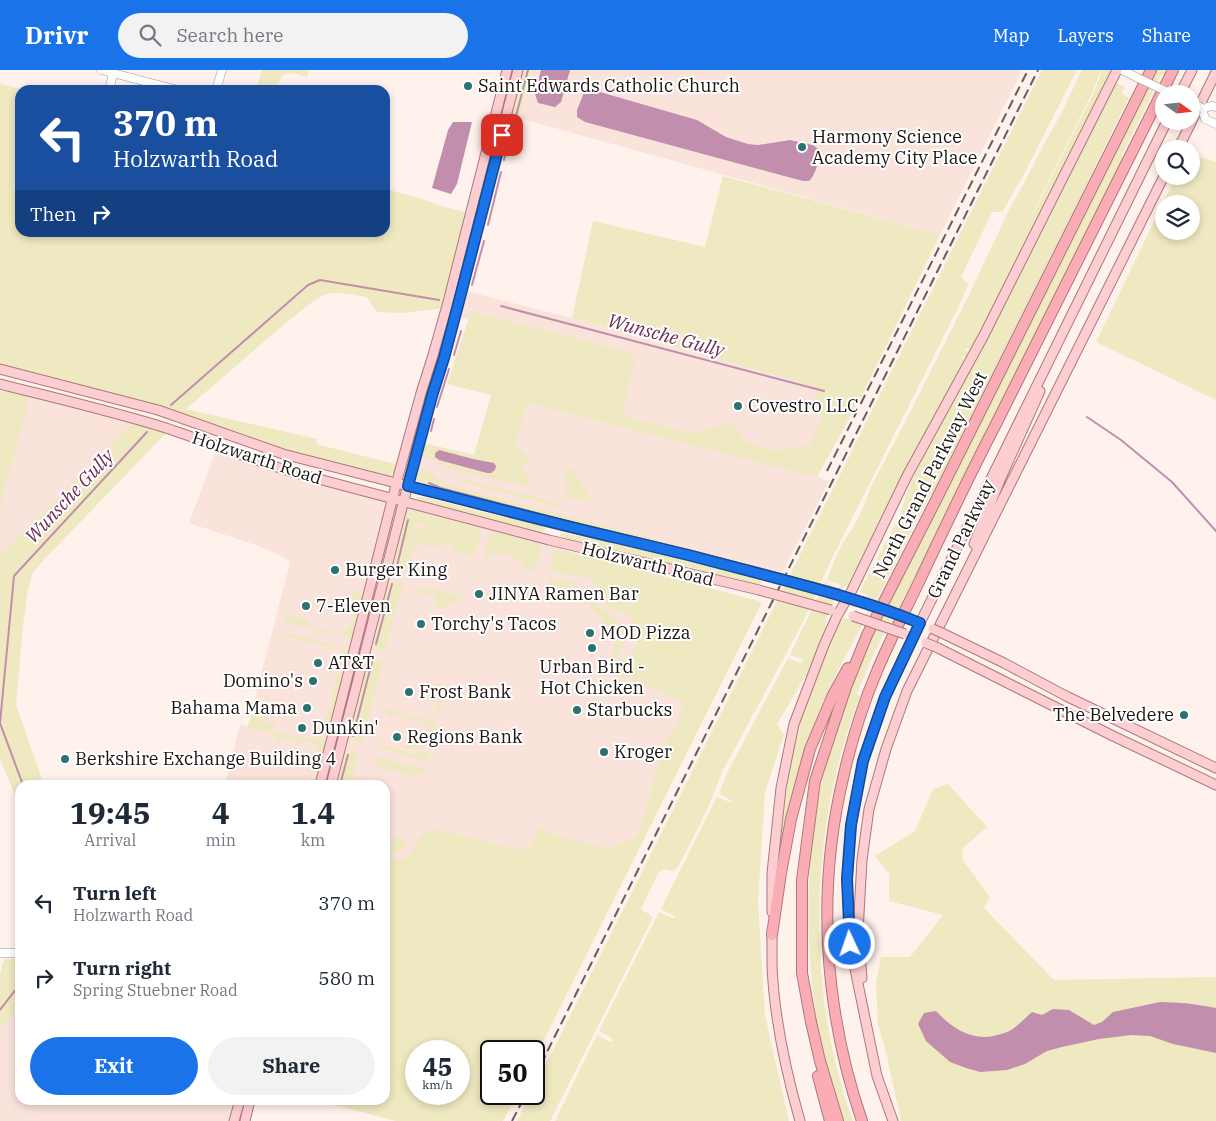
<!DOCTYPE html>
<html lang="en">
<head>
<meta charset="utf-8">
<style>
  body { margin:0; font-family:"IBM Plex Serif",serif; background:#f2f2f3; color:#1f2937; height:100vh; display:flex; flex-direction:column; font-size:19px; white-space:nowrap }
  * { box-sizing:border-box; margin:0 }
  p { font-size:16px; color:#747a83 }
  .icon { flex:none; width:28px; height:28px; fill:none; stroke:currentColor; stroke-width:2; stroke-linecap:round; stroke-linejoin:round }
  .map { position:relative; flex:1; overflow:hidden }
  .drawer { position:absolute; left:15px; top:710px; width:375px; height:325px; display:flex; flex-direction:column; background:#fff; border-radius:15px; box-shadow:0 2px 8px #0003 }
  .drawer>* { flex:none }
  .banner { position:absolute; left:15px; top:15px; width:375px; height:152px; border-radius:15px; box-shadow:0 2px 8px #0003; background:#1a4fa0; color:#fff; overflow:hidden }
  .needle { width:32px; rotate:105deg }
  .buttons { position:absolute; left:1155px; top:15px; display:grid; gap:10px }
  .buttons a { display:grid; place-items:center; width:45px; height:45px; border-radius:50%; background:#fff; box-shadow:0 2px 8px #0003; font-size:25px }
  .speed { position:absolute; left:405px; top:970px; display:flex; gap:10px; font-size:25px; font-weight:700; text-align:center }
  .speed>* { display:grid; place-content:center; width:65px; height:65px; border-radius:50%; background:#fff; box-shadow:0 2px 8px #0003; line-height:1 }
  .speed small { font-size:12px; font-weight:400 }
  .speed .limit { border:2px solid #111; border-radius:8px; background:#fff; color:#111 }
  .pin { position:absolute; display:grid; place-items:center; width:42px; height:42px; color:#fff; margin:-21px; border-radius:10px; box-shadow:0 2px 8px #0006 }
  .me { position:absolute; width:55px; margin:-28px; rotate:357deg; stroke-linejoin:round; filter:drop-shadow(0 0 4px #0008) }
  .turn { display:flex; align-items:center; gap:18px; height:105px; padding:0 15px; font-size:22px }
  .turn .icon { width:65px; height:65px; stroke-width:2.5 }
  .turn b { display:block; font-size:35px; line-height:42px }
  .then { display:flex; align-items:center; height:48px; padding:0 15px; background:#0003; gap:10px; font-size:19px }
  .eta { display:flex; justify-content:space-evenly; align-items:center; height:85px; text-align:center }
  .eta b { font-size:30px; font-weight:800; line-height:35px }
  .cta { display:flex; gap:10px; margin-top:auto; padding:10px 15px }
  .cta a { flex:1; height:58px; border-radius:30px; background:#1a73e8; color:#fff; font-size:20px; font-weight:800; line-height:58px; text-align:center }
  .cta a+a { background:#f2f2f3; color:#1f2937 }
  ul { padding:0; list-style:none }
  li { display:flex; align-items:center; gap:15px; height:75px; padding:0 15px }
  li div { flex:1 }
  li b { display:block; font-size:19px }
  li em { font-style:normal }
  header { display:flex; align-items:center; gap:30px; box-sizing:border-box; height:70px; padding:0 25px; background:#1a73e8; color:#fff }
  header strong { font-size:24px }
  nav { display:flex; gap:28px; margin-inline-start:auto; font-size:18px }
  .search { width:350px; height:45px; background:#f2f2f3; display:flex; align-items:center; gap:12px; box-sizing:border-box; padding:0 18px; border-radius:28px; color:#747a83; font-size:19px }
  .map>svg:first-child { display:block }
</style>
</head>
<body>
<header>
<strong>Drivr</strong>
<div class="search"><svg class="icon" aria-label="search" viewBox="0 0 24 24"><circle cx="10" cy="10" r="6"/><path d="M15 15l6 6"/></svg>Search here</div>
<nav><a>Map</a><a>Layers</a><a>Share</a></nav>
</header>
<div class="map">
<svg width="1216" height="1051" viewBox="0 0 1216 1051">
  <rect width="100%" height="100%" fill="#fff1ec"/>
  <path fill="#f9e3db" d="M531,0H1022L940,165L519,48Z
    M466,221L572,248L832,321L803,402L829,411L781,505L419,414L416,411L415,406L423,373L474,385L527,333L614,355L629,288L459,247Z
    M27,325L133,352L0,486V431Z
    M215,383L240,388L383,429L387,436L317,715H225L240,654L248,656L290,492L283,487L256,475L189,453Z
    M412,438L559,475V478L560,479L762,532L603,850L385,792V715H335L404,446L408,439Z
    M20,935V1030H236L231,1051H0V960Z"/>
  <path fill="#eee9c0" fill-rule="evenodd" d="M262,0H309L307,7C287,1 282,0 276,20H256Z
    M522,0H531L519,48L511,46Z
    M1042,0H1077L1023,106L1002,142H992L961,207L968,215L959,236L833,486L801,556L722,702C710,736 694,767 677,798L673,801L664,799L658,803L641,839L653,847L550,1051H517L531,1024H534V1018Z
    M1082,0H1101L1092,23L1028,152V153L1095,20L1102,0H1112L1035,154H1036L971,280L966,278L965,279L970,283L967,288H965L961,287L965,291L949,322H947L904,402L848,514L840,520L827,546L826,558L809,600L777,654L784,665L765,722L758,832L765,946L789,1051H555L597,965L608,971L613,972V971L610,967L599,961L659,842L673,848H675L674,846L661,839L717,727L732,733L733,732L719,723L728,701L788,588L800,593L802,592L803,590L801,589L790,585L825,512L839,519L840,515L827,509L840,478L858,449L872,415L904,354L968,227L1010,138L1023,115L1045,72L1060,46Z
    M1155,0H1168L1166,5L1162,4L1121,86L1124,88L960,415L901,536L882,567L871,590L857,624L860,626C809,755 805,920 853,1051H841C835,1027 826,1002 822,978C801,872 803,762 836,659C839,649 842,637 846,627C866,576 891,528 917,480L916,479Z
    M1115,13H1117L1125,17L1122,24L1129,27L1088,111V112L932,424L931,423L877,529L842,592L824,630L808,672L778,789H777L785,720L794,673L802,645H803C814,612 826,580 842,549L844,548L862,553L873,530L860,521L899,447L912,409L927,381L926,379L1079,85H1080Z
    M0,14L25,20H20V162H385V119L426,130L437,135L465,142L466,144L443,238L403,243L377,242L367,227C356,225 338,221 327,224C316,227 298,244 288,251L186,339L317,369L316,374L399,395L394,405L392,403L391,404V406L388,407L365,401V399L362,398L360,399L270,376L162,337L0,295Z
    M1191,84L1216,92V330L1096,272L1176,106H1191ZM1164,134H1191V161H1164Z
    M723,106L940,165L860,329L817,407L527,333L515,377L525,382L530,392L523,396V398H522L526,405L532,402L534,404L527,408L530,414L529,416L527,417L486,407L487,402L485,401L483,407L448,398L450,392H447L446,397L438,391L427,388L424,385L422,377L423,373L474,385L491,325L447,314L471,242L629,282L634,292L622,346L694,363L732,352L746,372L771,380L793,379L811,374L822,347L820,336L816,327L817,317L572,248L593,151L705,177Z
    M8,320L28,325L29,328L0,438V322Z
    M133,352L167,362L39,495L32,504L27,526L23,555L16,635L44,715H20V738L0,689V486Z
    M571,398L587,422L591,433L564,427L568,423L564,416L569,412L563,402Z
    M423,399L432,403L444,414L666,472L694,482L423,417L428,414V413L420,415L418,414L419,410H415V406L418,400Z
    M458,409L544,429L559,435L560,438L465,413Z
    M416,427H424C443,432 462,437 481,442C501,446 529,446 545,458V460L541,462L531,461L426,433L416,429Z
    M408,439L410,442L414,441L428,445L426,455H417L411,461L410,466H412L416,459L425,458L415,467L406,501C398,503 392,501 392,492L404,446Z
    M430,445L454,451L448,475L440,473L438,478L418,473L409,498L417,467L426,460Z
    M455,451L481,458C481,466 478,478 473,485L469,486L452,481L453,476L449,475Z
    M493,461L542,474L538,491L535,499L532,500H527C517,486 507,483 490,484L489,485L487,490H485L484,487L491,462Z
    M561,463L629,475L763,508L759,516L686,496V497L567,470L560,466Z
    M555,478L762,532L534,990V981H491V1024H517L503,1051H396L315,1030H385V788C424,798 407,757 439,760L519,780C541,778 529,759 545,757L544,762L611,780L613,775C625,774 634,770 640,760L664,674C667,666 673,663 677,657C681,649 682,639 684,631L663,626L664,621L637,614L635,618L631,606L619,610L621,615L616,612C612,603 619,594 625,586L630,589L636,576L638,565H632V563L637,562V561L632,562L631,560L636,559C634,551 630,545 623,540L620,544L606,534V525H602L601,520H594V522L592,520V517H596L597,514L593,513L594,509L570,504L554,502L550,500ZM459,981V1024H416V981Z
    M550,509C576,509 576,514 592,531L588,535L573,519L574,517L571,513L562,522L557,521L552,524L550,529L553,533L549,534L548,511Z
    M391,510L403,513L385,581C380,579 373,579 372,572L386,516L388,513Z
    M420,518L437,520L458,526L463,523L465,526L464,529L460,528L459,532C453,530 449,532 446,537L435,538L436,525L418,523V519Z
    M353,521L366,524L354,566L349,569L343,565L342,563L343,559H349L356,531L351,529Z
    M593,532L620,553L625,562L613,565L609,558L589,536Z
    M285,541L289,548L292,546L305,549V550L309,552L308,556L333,562L331,564L289,553C284,551 283,546 285,541Z
    M287,563L330,574L332,576L331,580L327,582L328,577L283,565L281,570L279,569V566L282,564Z
    M625,565L624,574L623,578L608,600L614,577L613,568Z
    M340,577L346,579L349,583L329,664C325,664 319,663 318,660L323,661L343,583V581L338,580Z
    M371,588L383,591L362,673C354,671 349,671 348,662L366,593Z
    M438,614L442,615L443,617L440,639L438,643L435,644L431,643L436,640L435,636L438,633L435,630L432,631L436,615Z
    M388,639L436,652L437,657L433,674L431,675L428,674L430,663L427,657L423,652L398,645L390,647L386,643V640Z
    M253,640L260,643L259,648H262L264,644L267,645L264,649L269,655L275,650L273,659L274,661L306,669L312,667L326,671L327,677L319,703L308,701L307,700H312L318,676L314,675V673L308,671L307,673L301,672L300,675H297V672L281,668L279,672L276,671L277,666L271,664V663L249,658L248,656Z
    M407,663L421,667C422,671 421,677 418,680L405,678Z
    M378,675C390,675 402,682 414,684C420,685 424,681 430,683L429,690L427,691L381,679L378,678Z
    M349,680L359,683L351,715H335C338,705 339,685 349,680Z
    M377,688H381L425,699L426,700V704L424,702H420L417,707L378,697L374,691Z
    M948,714L987,757L963,778L962,789L990,827L984,838L1054,910L1216,907V1051H901L885,978L878,955L876,914L881,887H910L943,845L889,831V804L875,786L915,761L933,719Z
    M393,767L402,769L405,773L407,774V775C401,783 394,782 385,780V773L392,775L395,774Z
    M6,889H20V935L0,960V905C2,900 1,892 6,889Z"/>
  <path fill="#c28ead" d="M541,0H570L561,32L555,37L538,33L535,24Z
    M585,20H593L697,50L726,67L748,74L758,75L790,70L813,75L818,79C820,88 816,105 809,111H803L585,52L577,47V40Z
    M453,52H472L457,114L451,124L432,118L448,60Z
    M439,380L473,389L494,393L496,396L495,400L491,403H487L439,390L435,387V383Z
    M1160,932C1179,932 1197,934 1216,938V983L1173,974L1150,966L1131,965L1099,969L1062,977L1047,981L1025,994L1007,1000L980,1002L966,998L950,992L926,971L918,954L924,943L936,941C954,960 974,973 1001,964C1004,963 1008,962 1011,960C1019,955 1025,948 1032,942L1042,945L1053,939L1069,940L1094,955L1102,952L1113,942Z"/>
  <g fill="none" stroke-linecap="round" stroke-linejoin="round">
    <path stroke="#c28ead" stroke-width="2" d="M516,46L528,0
      M504,90L512,63
      M488,155L501,102
      M472,215L484,171
      M501,236L824,321
      M454,285L461,261
      M171,335L308,215L320,210L439,230
      M437,337L449,299
      M1087,347L1121,370L1172,412L1216,461
      M431,361L434,349
      M429,413L441,418L579,454
      M397,496L408,450
      M376,574L392,514
      M353,666L372,592
      M23,715L0,653L14,506L147,362
      M340,715L348,685
      M0,940L20,914"/>
    <defs>
      <path id="minor" d="M101,0L178,20
        M1122,0L1138,8
        M109,20L114,0
        M216,20L222,0
        M1216,37L1213,36L1202,38L1205,49L1216,54
        M0,883H20"/>
      <path id="major" d="M1180,24L1192,0
        M1178,79L1216,2
        M0,299L158,340L283,384L494,438L690,485L767,505
        M0,314C55,328 111,341 166,358C208,372 250,389 292,402L549,470L759,520
        M974,474L1000,410L1040,321
        M942,563L1004,593L1066,626L1216,698
        M936,577L1111,665L1216,715
        M320,715L398,407L421,323L433,285L448,232L507,0
        M331,715L414,391L431,326L444,288L458,235L518,0
        M772,842V803L781,718L794,654L824,575L837,546L852,520L907,406L984,265L1117,0
        M772,860C772,872 772,883 772,895C774,946 786,1002 800,1051
        M862,908L858,862L862,790L869,739L886,679L907,621L1164,106
        M234,1051L240,1030
        M245,1051L250,1030
        M893,1051L877,1006L850,875L847,809L851,755L863,691L885,627L920,553L1167,51"/>
      <path id="highway" d="M772,865L781,803L791,749L810,679L833,625L848,598
        M818,1006L830,1051
        M838,1051L820,991L811,952L802,903V810L815,711L846,617L867,565L935,432L1151,0
        M862,1051C824,940 816,819 844,704C852,669 863,634 877,601C889,572 904,543 918,514C943,461 968,408 995,356C1054,237 1113,118 1173,0"/>
    </defs>
    <use href="#minor" stroke="#a39691" stroke-width="9"/>
    <use href="#major" stroke="#ac787c" stroke-width="11"/>
    <use href="#highway" stroke="#ac787c" stroke-width="12"/>
    <use href="#minor" stroke="#fff" stroke-width="8"/>
    <use href="#major" stroke="#fcced2" stroke-width="9"/>
    <use href="#highway" stroke="#faadb4" stroke-width="10"/>
    <path stroke="#665e5b" stroke-width="2" stroke-dasharray="10 5" stroke-linecap="butt" d="M827,401L1028,0
      M534,1008L1038,0
      M512,1051L526,1024"/>
    <defs>
      <path id="minor-bridge" d="M1138,8L1172,24
        M1194,34L1202,38"/>
      <path id="major-bridge" d="M767,505L839,524
        M759,520L831,540
        M860,531L890,541L911,550
        M853,546L905,564
        M933,559L942,563
        M926,573L936,577"/>
    </defs>
    <use href="#minor-bridge" stroke="#a39691" stroke-width="9" stroke-linecap="butt"/>
    <use href="#major-bridge" stroke="#ac787c" stroke-width="11" stroke-linecap="butt"/>
    <use href="#minor-bridge" stroke="#fff" stroke-width="8"/>
    <use href="#major-bridge" stroke="#fcced2" stroke-width="9"/>
  </g>
  <g fill="none" stroke-linecap="round" stroke-linejoin="round">
    <defs>
      <path id="route" d="M502,65L458,235L444,288L432,326L408,416C478,433 547,452 617,468C665,479 713,491 761,504C815,518 868,532 920,553L885,627L863,691L851,755L847,809L850,874"/>
    </defs>
    <use href="#route" stroke="#114b97" stroke-width="12"/>
    <use href="#route" stroke="#1a73e8" stroke-width="9"/>
  </g>
  <g fill="#297370" stroke="#fff" stroke-width="2">
    <circle cx="468" cy="16" r="5"/>
    <circle cx="802" cy="77" r="5"/>
    <circle cx="738" cy="336" r="5"/>
    <circle cx="335" cy="500" r="5"/>
    <circle cx="479" cy="524" r="5"/>
    <circle cx="306" cy="536" r="5"/>
    <circle cx="421" cy="554" r="5"/>
    <circle cx="590" cy="563" r="5"/>
    <circle cx="592" cy="578" r="5"/>
    <circle cx="318" cy="593" r="5"/>
    <circle cx="313" cy="611" r="5"/>
    <circle cx="409" cy="622" r="5"/>
    <circle cx="307" cy="638" r="5"/>
    <circle cx="577" cy="640" r="5"/>
    <circle cx="1184" cy="645" r="5"/>
    <circle cx="302" cy="658" r="5"/>
    <circle cx="397" cy="667" r="5"/>
    <circle cx="604" cy="682" r="5"/>
    <circle cx="65" cy="689" r="5"/>
  </g>
  <g text-anchor="middle" stroke-width="4" stroke-linejoin="round" paint-order="stroke">
    <g font-size="18" fill="#1b1614" stroke="#fff" text-anchor="start">
      <text x="478" y="22">Saint Edwards Catholic Church</text>
      <text x="812" y="73">Harmony Science<tspan x="812" dy="21">Academy City Place</tspan></text>
      <text x="748" y="342">Covestro LLC</text>
      <text x="345" y="506">Burger King</text>
      <text x="489" y="530">JINYA Ramen Bar</text>
      <text x="316" y="542">7-Eleven</text>
      <text x="431" y="560">Torchy's Tacos</text>
      <text x="600" y="569">MOD Pizza</text>
      <text x="328" y="599">AT&amp;T</text>
      <text x="592" y="603" text-anchor="middle">Urban Bird -<tspan x="592" dy="21">Hot Chicken</tspan></text>
      <text x="303" y="617" text-anchor="end">Domino's</text>
      <text x="419" y="628">Frost Bank</text>
      <text x="297" y="644" text-anchor="end">Bahama Mama</text>
      <text x="587" y="646">Starbucks</text>
      <text x="1174" y="651" text-anchor="end">The Belvedere</text>
      <text x="312" y="664">Dunkin'</text>
      <text x="407" y="673">Regions Bank</text>
      <text x="614" y="688">Kroger</text>
      <text x="75" y="695">Berkshire Exchange Building 4</text>
    </g>
    <g font-size="18" fill="#1b1614" stroke="#fff">
      <text transform="translate(257 388) rotate(18)" y="6">Holzwarth Road</text>
      <text transform="translate(930 405) rotate(-63)" y="6">North Grand Parkway West</text>
      <text transform="translate(961 469) rotate(-64)" y="6">Grand Parkway</text>
      <text transform="translate(648 494) rotate(14)" y="6">Holzwarth Road</text>
    </g>
    <g font-size="19" font-style="italic" fill="#6d2d57" stroke="#fff">
      <text transform="translate(666 265) rotate(15)" y="7">Wunsche Gully</text>
      <text transform="translate(69 426) rotate(-47)" y="7">Wunsche Gully</text>
    </g>
  </g>
</svg>
<div class="buttons">
<a><svg class="needle" viewBox="-14 -14 28 28"><path d="M0-13l5 13h-10z" fill="#e53935"/><path d="M0 13l5-13h-10z" fill="#747a83"/></svg></a>
<a><svg class="icon" aria-label="search" viewBox="0 0 24 24"><circle cx="10" cy="10" r="6"/><path d="M15 15l6 6"/></svg></a>
<a><svg class="icon" aria-label="layers" viewBox="0 0 24 24"><path d="M12 4l9 5-9 5-9-5zM3 14l9 5 9-5"/></svg></a>
</div>
<div class="speed"><div>45<small>km/h</small></div><div class="limit">50</div></div>
<div class="pin" style="left:502px;top:65px;background:#d93025"><svg class="icon" aria-label="arrive" viewBox="0 0 24 24"><path d="M6 21V4h12l-3 4 3 4H6"/></svg></div>
<svg class="me" style="left:850px;top:874px" viewBox="-20 -20 40 40"><circle r="17" fill="#1a73e8" stroke="#fff" stroke-width="3"/><path d="M0-11L8 9 0 5-8 9z" fill="#fff"/></svg>
<div class="banner">
<div class="turn"><svg class="icon" aria-label="left" viewBox="0 0 24 24"><path d="M17 20v-9H6M10 6l-5 5 5 5"/></svg><div><b>370 m</b>Holzwarth Road</div></div>
<div class="then">Then<svg class="icon" aria-label="right" viewBox="0 0 24 24"><path d="M7 20v-9h11M14 6l5 5-5 5"/></svg></div>
</div>
<section class="drawer">
<div class="eta">
<div><b>19:45</b><p>Arrival</p></div>
<div><b>4</b><p>min</p></div>
<div><b>1.4</b><p>km</p></div>
</div>
<ul>
<li><svg class="icon" aria-label="left" viewBox="0 0 24 24"><path d="M17 20v-9H6M10 6l-5 5 5 5"/></svg><div><b>Turn left</b><p>Holzwarth Road</p></div><em>370 m</em></li>
<li><svg class="icon" aria-label="right" viewBox="0 0 24 24"><path d="M7 20v-9h11M14 6l5 5-5 5"/></svg><div><b>Turn right</b><p>Spring Stuebner Road</p></div><em>580 m</em></li>
</ul>
<div class="cta"><a>Exit</a><a>Share</a></div>
</section>
</div>
</body>
</html>
